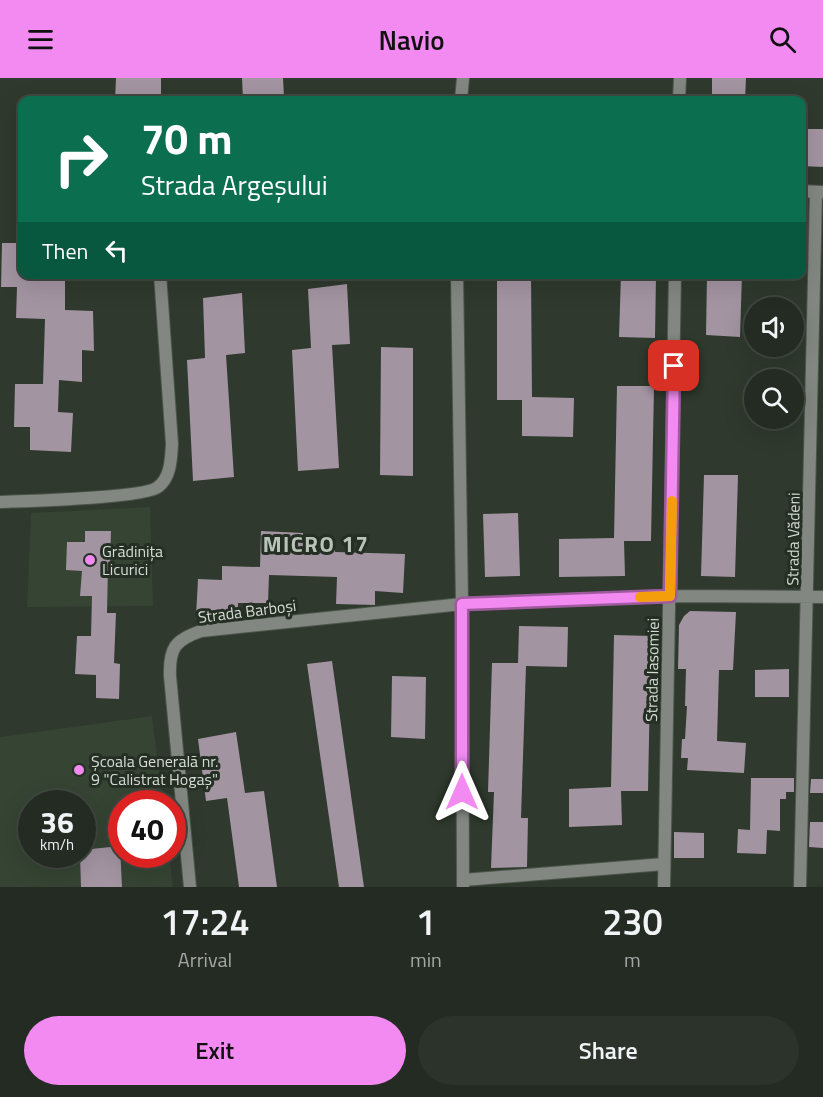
<!DOCTYPE html>
<html lang="en">
<head>
<meta charset="utf-8">
<style>
  body { margin:0; font-family:"Titillium Web",sans-serif; background:#2b332a; color:#f1f3f6; height:100vh; display:flex; flex-direction:column; font-size:22px; white-space:nowrap }
  * { box-sizing:border-box; margin:0 }
  p { font-size:20px; color:#a3a7a5 }
  .icon { flex:none; width:33px; height:33px; fill:none; stroke:currentColor; stroke-width:2; stroke-linecap:round; stroke-linejoin:round }
  .map { position:relative; height:809px; overflow:hidden }
  .side { display:flex; flex-direction:column; background:#232b22; flex:1 }
  .side>* { flex:none }
  .hud { position:absolute; left:18px; top:18px; width:788px; height:183px; border-radius:12px; box-shadow:0 6px 24px #0002,0 0 0 2px #404740; background:#0b6e4f; color:#fff; overflow:hidden }
  .buttons { position:absolute; left:744px; top:219px; display:grid; gap:12px }
  .buttons a { display:grid; place-items:center; width:60px; height:60px; border-radius:50%; background:#232b22; box-shadow:0 6px 24px #0002,0 0 0 2px #404740; font-size:30px }
  .speed { position:absolute; left:18px; top:712px; display:flex; gap:12px; font-size:30px; font-weight:700; text-align:center }
  .speed>* { display:grid; place-content:center; width:78px; height:78px; border-radius:50%; background:#232b22; box-shadow:0 6px 24px #0002,0 0 0 2px #404740; line-height:1 }
  .speed small { font-size:15px; font-weight:400 }
  .speed .limit { border:9px solid #d22; background:#fff; color:#111 }
  .pin { position:absolute; display:grid; place-items:center; width:51px; height:51px; color:#fff; margin:-26px; border-radius:12px; box-shadow:0 3px 9px #0006 }
  .me { position:absolute; width:66px; margin:-33px; rotate:0deg; stroke-linejoin:round; filter:drop-shadow(0 0 4px #0008) }
  .turn { display:flex; align-items:center; gap:21px; height:126px; padding:0 24px; font-size:27px }
  .turn .icon { width:78px; height:78px; stroke-width:2.5 }
  .turn b { display:block; font-size:42px; line-height:51px }
  .then { display:flex; align-items:center; height:57px; padding:0 24px; background:#0003; gap:12px; font-size:22px }
  .eta { display:flex; justify-content:space-evenly; align-items:center; height:102px; text-align:center }
  .eta b { font-size:36px; font-weight:600; line-height:42px }
  .cta { display:flex; gap:12px; margin-top:auto; padding:12px 24px }
  .cta a { flex:1; height:69px; border-radius:36px; background:#f38af2; color:#111; font-size:24px; font-weight:600; line-height:69px; text-align:center }
  .cta a+a { background:#2b332a; color:#f1f3f6 }
  header { display:flex; justify-content:space-between; align-items:center; height:78px; padding:0 24px; background:#f38af2; color:#111; font-size:27px; font-weight:600 }
  .map>svg:first-child { display:block }
</style>
</head>
<body>
<header><svg class="icon" aria-label="menu" viewBox="0 0 24 24"><path d="M4 6h16M4 12h16M4 18h16"/></svg>Navio<svg class="icon" aria-label="search" viewBox="0 0 24 24"><circle cx="10" cy="10" r="6"/><path d="M15 15l6 6"/></svg></header>
<div class="map">
<svg width="823" height="809" viewBox="0 0 823 809">
  <rect width="100%" height="100%" fill="#2f392d"/>
  <path fill="#354433" fill-rule="evenodd" d="M150,429L153,528L27,529L31,435Z
    M152,638L163,726H122V777H169L173,809H0V659ZM32,726H82V777H32Z"/>
  <path fill="#a294a1" d="M116,0H161V22H115Z
    M242,0H283L284,19L243,22Z
    M712,0H746L745,22H712Z
    M801,51H823V89L801,88Z
    M2,165H22V196H65V232L93,233L94,273L82,272V304L59,302L58,334L73,335L71,374L30,372V349H14L15,306H43L45,241L16,240L17,209H1Z
    M497,196H531L532,319L574,320L573,359L522,358V322H497Z
    M621,196H656L655,260L619,259Z
    M707,196H742L740,259L706,257Z
    M347,206L350,266L332,267L339,390L298,393L292,272L311,270L308,211Z
    M242,215L245,275L226,277L234,399L193,403L187,282L205,280L203,220Z
    M381,269L413,270V398L380,397Z
    M617,308H654L651,463H624L625,498L559,499V461L614,460Z
    M704,397H738L735,499L701,498Z
    M518,435L520,498L485,499L483,436Z
    M85,453H111L110,487L108,488L107,535H116L114,585L120,586L119,621L96,620V597L75,596L77,558H91L92,518H80L82,493L66,492L67,464H85Z
    M261,453L303,455V464H335V474L405,476L403,515L375,513V527L336,526L337,499L269,497L268,525H238V539L196,538L198,501L222,502V488L260,489Z
    M690,533L736,534L733,592H719L717,663L746,665L744,695L687,692L688,680H681L682,661H685L687,628H685L686,591H678L679,547L684,538Z
    M519,548L568,549L567,589L526,588L521,740H528L527,789L491,790L494,714H488L492,585H518Z
    M614,557L651,558L648,713H621L622,747L569,749V711L611,709Z
    M332,583L364,809H339L307,586Z
    M789,591V619H755V592Z
    M392,598L426,599L425,661L391,659Z
    M236,654L245,715L264,713L277,809H239L227,720L206,723L198,661Z
    M751,700H794V714H786V721H780V753L767,752L766,776L737,775L738,751L750,752Z
    M811,701H823V715H810Z
    M810,744H823V770L809,769Z
    M674,754L704,755V780H674Z
    M120,768L122,809H81L80,777H82V772Z"/>
  <g fill="none" stroke-linecap="round" stroke-linejoin="round">
    <defs>
      <path id="minor" d="M679,22L680,0
        M801,113L822,114
        M0,424C24,423 145,420 158,409C171,399 171,381 172,366L160,196
        M463,802L664,786
        M190,809L170,598C169,570 175,562 201,553L462,526L671,518L823,519
        M664,809L675,196
        M800,809L816,114"/>
      <path id="tertiary" d="M461,22L463,0
        M457,196L462,526L463,809"/>
    </defs>
    <use href="#minor" stroke="#4d564b" stroke-width="14"/>
    <use href="#tertiary" stroke="#4d564b" stroke-width="14"/>
    <use href="#minor" stroke="#828781" stroke-width="12"/>
    <use href="#tertiary" stroke="#828781" stroke-width="12"/>
  </g>
  <g fill="none" stroke-linecap="round" stroke-linejoin="round">
    <defs>
      <path id="route" d="M462,714V526L670,518L674,288"/>
    </defs>
    <use href="#route" stroke="#9e5a9d" stroke-width="15"/>
    <use href="#route" stroke="#f38af2" stroke-width="10"/>
    <path stroke="#f59e0b" stroke-width="10" d="M640,519L670,518L672,423"/>
  </g>
  <g fill="#f38af2" stroke="#252f24" stroke-width="2">
    <circle cx="90" cy="482" r="6"/>
    <circle cx="79" cy="692" r="6"/>
  </g>
  <g text-anchor="middle" stroke-width="6" stroke-linejoin="round" paint-order="stroke">
    <g font-size="16" fill="#d5dbd4" stroke="#252f24">
      <text transform="translate(793 461) rotate(-89)" y="6">Strada Vădeni</text>
      <text transform="translate(247 533) rotate(-7)" y="6">Strada Barboși</text>
      <text transform="translate(652 592) rotate(-89)" y="6">Strada Iasomiei</text>
    </g>
    <g font-size="16" fill="#d5dbd4" stroke="#252f24" text-anchor="start">
      <text x="102" y="479">Grădinița<tspan x="102" dy="18">Licurici</tspan></text>
      <text x="91" y="689">Școala Generală nr.<tspan x="91" dy="18">9 "Calistrat Hogaș"</tspan></text>
    </g>
    <g font-size="22" font-weight="bold" letter-spacing="1.5" fill="#b7c4b6" stroke="#252f24">
      <text x="316" y="474">MICRO 17</text>
    </g>
  </g>
</svg>
<div class="buttons">
<a><svg class="icon" aria-label="sound" viewBox="0 0 24 24"><path d="M4 9h4l5-4v14l-5-4H4zM17 9q2 3 0 6"/></svg></a>
<a><svg class="icon" aria-label="search" viewBox="0 0 24 24"><circle cx="10" cy="10" r="6"/><path d="M15 15l6 6"/></svg></a>
</div>
<div class="speed"><div>36<small>km/h</small></div><div class="limit">40</div></div>
<div class="pin" style="left:674px;top:288px;background:#d93025"><svg class="icon" aria-label="arrive" viewBox="0 0 24 24"><path d="M6 21V4h12l-3 4 3 4H6"/></svg></div>
<svg class="me" style="left:462px;top:714px" viewBox="-20 -20 40 40"><path d="M0-17L14 15 0 8-14 15z" fill="#f38af2" stroke="#fff" stroke-width="4"/></svg>
<div class="hud">
<div class="turn"><svg class="icon" aria-label="right" viewBox="0 0 24 24"><path d="M7 20v-9h11M14 6l5 5-5 5"/></svg><div><b>70 m</b>Strada Argeșului</div></div>
<div class="then">Then<svg class="icon" aria-label="left" viewBox="0 0 24 24"><path d="M17 20v-9H6M10 6l-5 5 5 5"/></svg></div>
</div>
</div>
<section class="side">
<div class="eta">
<div><b>17:24</b><p>Arrival</p></div>
<div><b>1</b><p>min</p></div>
<div><b>230</b><p>m</p></div>
</div>
<div class="cta"><a>Exit</a><a>Share</a></div>
</section>
</body>
</html>
